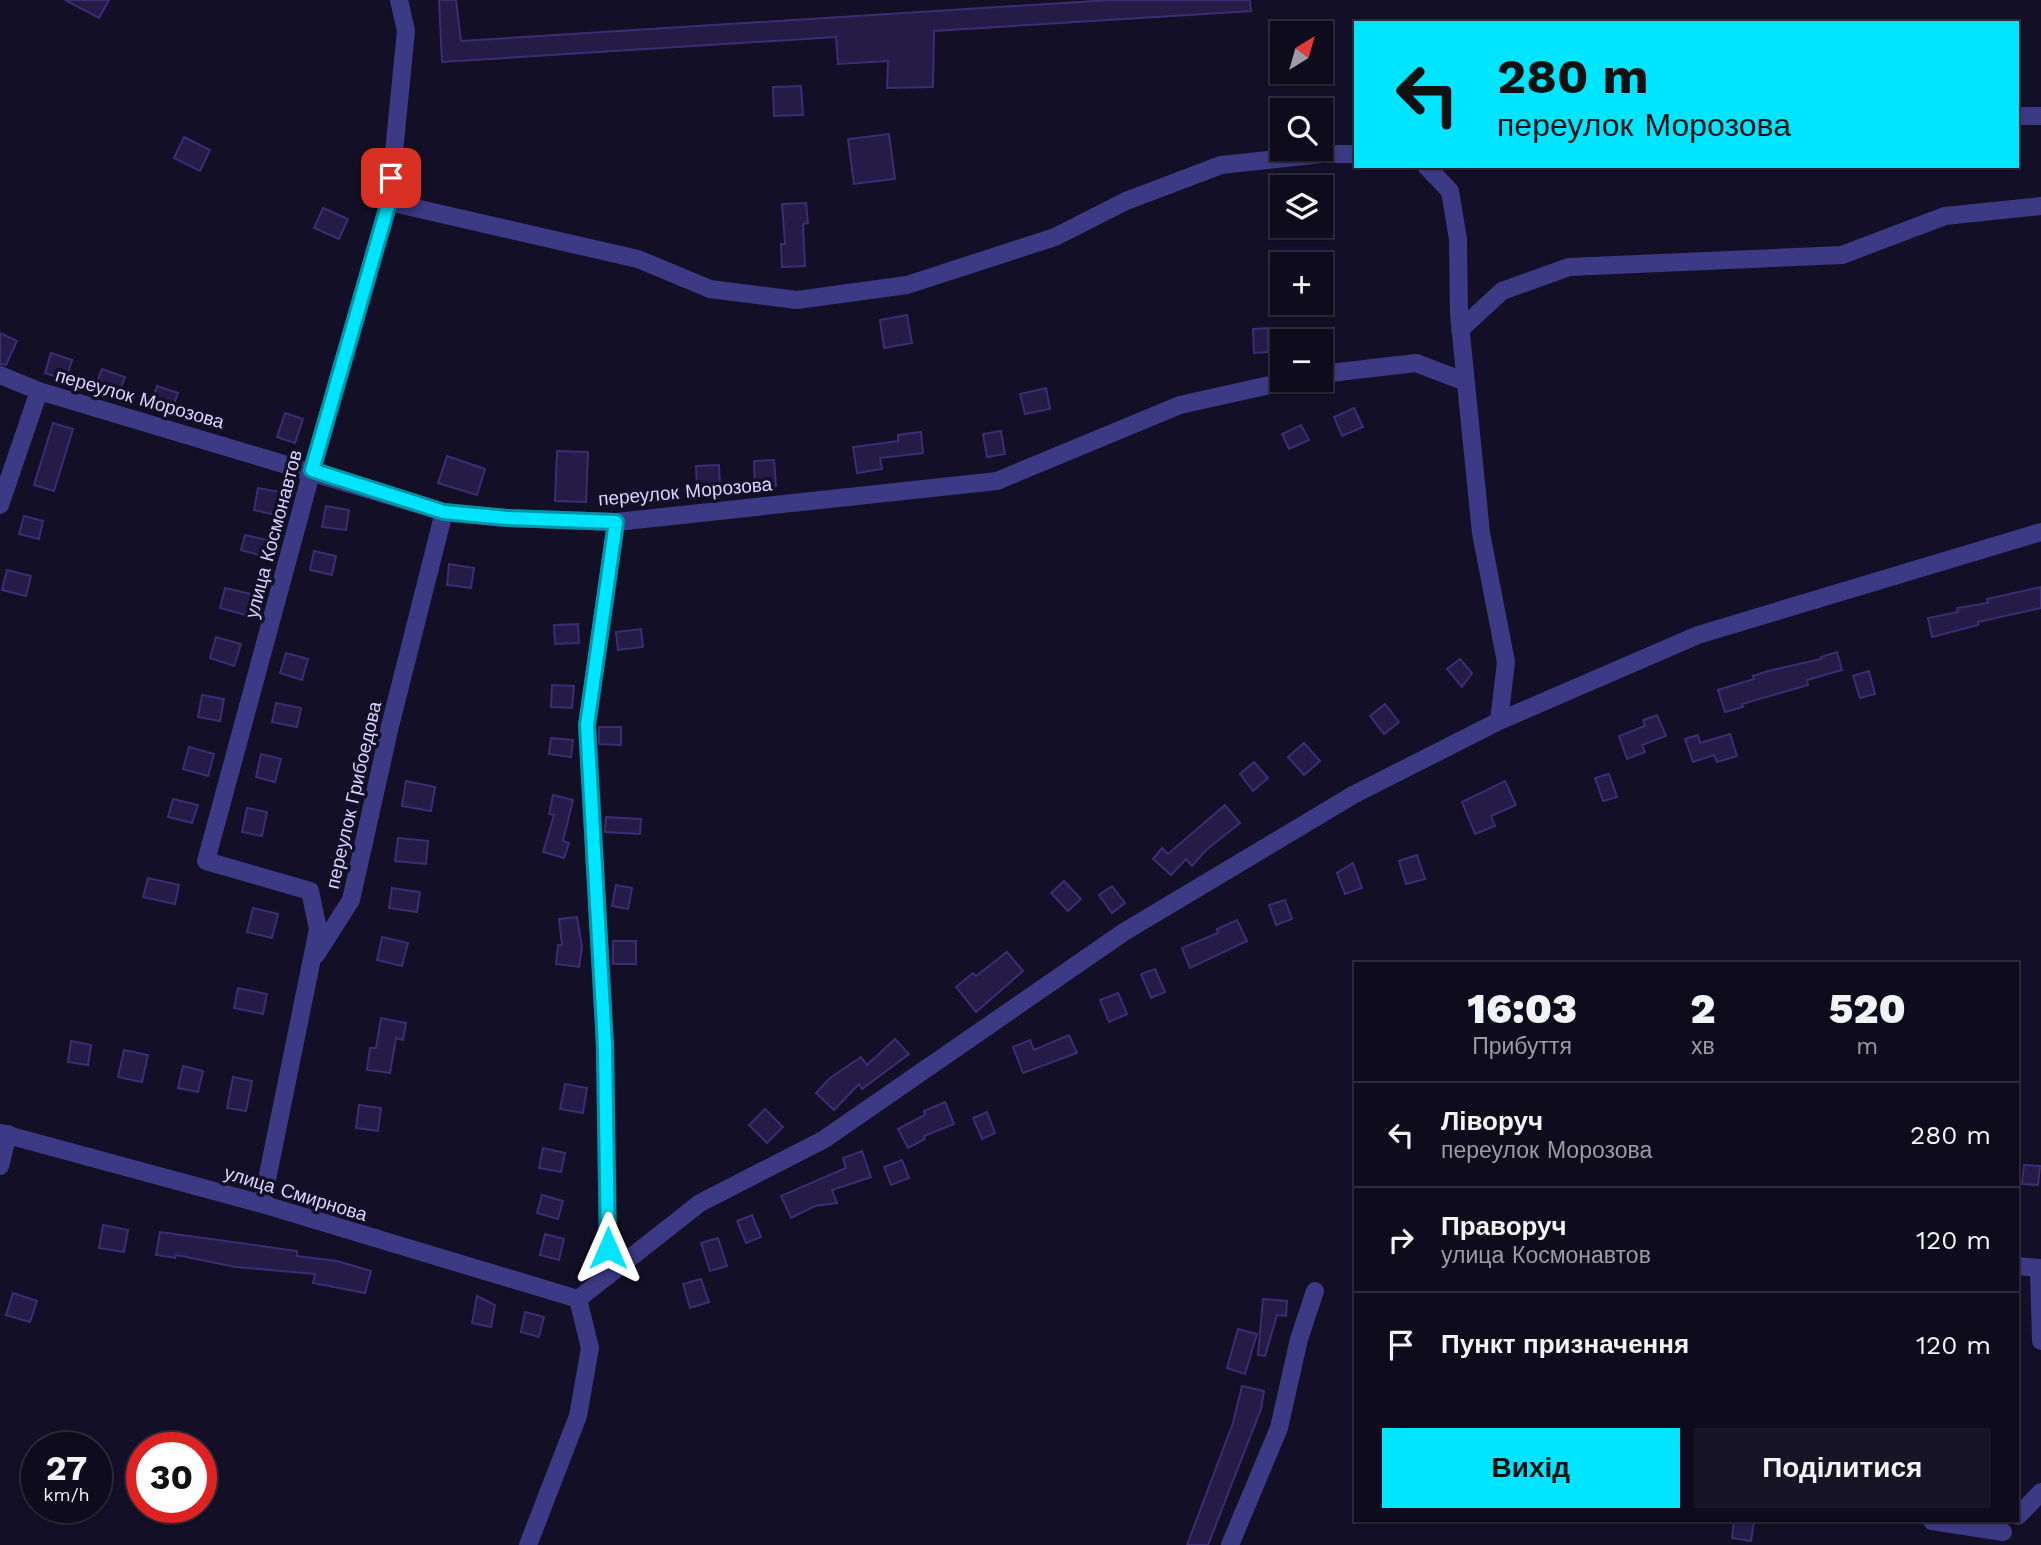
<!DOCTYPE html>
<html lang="uk">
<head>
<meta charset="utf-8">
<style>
  body { margin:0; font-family:"Work Sans",sans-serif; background:#171425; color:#f1f3f6; height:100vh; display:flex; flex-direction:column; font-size:26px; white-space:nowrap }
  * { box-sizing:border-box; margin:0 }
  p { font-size:23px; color:#9b9ba3 }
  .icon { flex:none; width:38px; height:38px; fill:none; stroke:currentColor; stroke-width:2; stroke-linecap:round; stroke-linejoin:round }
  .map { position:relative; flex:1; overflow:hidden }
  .drawer { position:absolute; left:1354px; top:962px; width:665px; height:560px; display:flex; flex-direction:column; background:#0e0b1c; border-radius:0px; box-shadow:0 2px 5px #0004,0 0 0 2px #2e2b3b }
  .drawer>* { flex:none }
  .banner { position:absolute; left:1354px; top:21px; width:665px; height:147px; border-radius:0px; box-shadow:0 2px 5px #0004,0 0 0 2px #2e2b3b; background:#00e5ff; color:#111; overflow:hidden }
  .needle { width:46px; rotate:37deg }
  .buttons { position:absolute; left:1270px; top:21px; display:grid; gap:14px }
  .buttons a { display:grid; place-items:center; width:63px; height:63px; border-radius:0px; background:#0e0b1c; box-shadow:0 2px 5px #0004,0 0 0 2px #2e2b3b; font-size:35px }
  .speed { position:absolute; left:21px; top:1432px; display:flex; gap:14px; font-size:35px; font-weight:700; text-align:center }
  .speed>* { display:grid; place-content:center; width:91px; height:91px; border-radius:50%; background:#0e0b1c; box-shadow:0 2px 5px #0004,0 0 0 2px #2e2b3b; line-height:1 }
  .speed small { font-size:18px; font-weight:400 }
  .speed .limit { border:10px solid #d22; background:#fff; color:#111 }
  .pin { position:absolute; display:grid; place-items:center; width:60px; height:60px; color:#fff; margin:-30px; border-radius:14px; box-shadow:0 4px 10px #0006 }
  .me { position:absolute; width:77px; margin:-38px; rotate:0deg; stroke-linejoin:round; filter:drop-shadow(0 0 5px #0008) }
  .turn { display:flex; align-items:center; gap:24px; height:147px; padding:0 28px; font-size:32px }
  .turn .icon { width:91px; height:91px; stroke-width:2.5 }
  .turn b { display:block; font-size:49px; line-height:60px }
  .eta { display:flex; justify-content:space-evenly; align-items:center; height:119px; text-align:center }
  .eta b { font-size:42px; font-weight:800; line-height:49px }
  .cta { display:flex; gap:14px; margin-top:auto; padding:14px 28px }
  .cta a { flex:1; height:80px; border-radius:0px; background:#00e5ff; color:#111; font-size:28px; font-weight:800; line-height:80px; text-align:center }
  .cta a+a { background:#171425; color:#f1f3f6 }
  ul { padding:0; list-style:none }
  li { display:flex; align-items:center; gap:21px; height:105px; padding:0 28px; border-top:2px solid #2e2b3b }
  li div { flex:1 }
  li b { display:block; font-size:26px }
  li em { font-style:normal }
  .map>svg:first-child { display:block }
</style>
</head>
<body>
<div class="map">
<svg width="2041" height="1545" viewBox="0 0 2041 1545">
  <rect width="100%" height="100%" fill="#130f26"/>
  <path fill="#241b47" stroke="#3b2d73" stroke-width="2" d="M65,0H109L99,18Z
    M439,0H456L461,41L1110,0H1250L1251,11L934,31L933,87L887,88L888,61L838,64L836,37L442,62Z
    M801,86L803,115L774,116L773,87Z
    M889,134L895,179L854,184L848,139Z
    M184,137L210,150L200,171L174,158Z
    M806,203L808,223L803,224L805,266L782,267L781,244H785L782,204Z
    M323,208L348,219L339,239L314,228Z
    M907,315L912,343L884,348L880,320Z
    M1268,328V352L1254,353L1253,329Z
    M0,333L17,341L6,365L0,364Z
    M51,353L72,360L66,380L45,373Z
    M102,369L125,377L118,396L95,387Z
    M157,386L178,393L172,410L152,403Z
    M1046,388L1050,409L1025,414L1020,394Z
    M1354,408L1363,427L1342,436L1334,417Z
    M285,413L303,419L295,443L277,437Z
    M53,423L73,429L54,491L34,485Z
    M1301,425L1309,440L1289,449L1282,434Z
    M1001,431L1005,454L987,457L983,434Z
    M921,432L923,453L880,458L882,469L857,473L853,447L898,441V435Z
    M557,451L588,452L586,502L555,501Z
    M447,456L485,469L477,495L438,483Z
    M774,460L776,486L755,487L754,461Z
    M719,465L720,487L697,488L696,466Z
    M258,488L280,492L276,515L254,510Z
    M326,506L349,510L346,530L322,527Z
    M24,516L43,521L39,539L19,534Z
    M245,535L267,540L262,556L241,550Z
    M314,551L336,556L332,575L310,570Z
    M449,564L474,568L471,588L447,585Z
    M7,570L31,576L26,596L2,590Z
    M2041,587V608L1978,622V625L1932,637L1928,618L1958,612L1957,608L1988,603L1987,599Z
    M225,588L251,594L246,615L220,608Z
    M578,624L579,643L555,644L554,625Z
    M641,629L643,647L618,650L616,632Z
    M216,637L241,644L234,666L210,658Z
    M1837,652L1842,670L1807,680L1808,685L1742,704L1743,707L1725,712L1718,690L1754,679L1753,676L1768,671L1821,659V657Z
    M286,653L308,659L302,680L280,673Z
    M1460,659L1472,673L1462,687L1447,669Z
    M1869,671L1875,694L1860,698L1853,676Z
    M552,685L574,686L572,708L551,707Z
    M202,695L224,699L220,721L198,717Z
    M276,703L301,708L297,727L272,722Z
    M1385,704L1399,722L1384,734L1370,716Z
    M1657,715L1666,736L1642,745L1645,752L1627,759L1619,736L1645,726L1643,720Z
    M599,727H621V745L599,744Z
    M1730,734L1737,756L1717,762L1714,755L1693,762L1685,739L1698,735L1700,743Z
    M551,738L573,740L571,757L549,754Z
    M1304,743L1320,761L1304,775L1288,757Z
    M189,747L214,754L208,776L183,769Z
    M261,754L281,759L275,782L256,777Z
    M1254,762L1268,778L1253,791L1240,774Z
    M1609,774L1617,797L1603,801L1595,778Z
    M406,781L435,787L431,811L402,806Z
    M1505,781L1516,805L1491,816L1495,826L1475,834L1462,802Z
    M553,795L573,800L563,841L569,843L564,858L543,852L554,815L549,814Z
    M173,799L198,805L192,823L168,817Z
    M1225,805L1240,823L1206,850L1192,866L1186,859L1171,875L1153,859L1162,848L1168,854Z
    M247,808L267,812L262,836L242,832Z
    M606,817L641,819L640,834L605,832Z
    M398,838L428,841L426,864L395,861Z
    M1417,855L1425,879L1406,884L1399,861Z
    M1353,863L1362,888L1345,894L1337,873Z
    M148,878L179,885L175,904L143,897Z
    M1064,881L1081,899L1068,911L1051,893Z
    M616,885L632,888L628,909L612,906Z
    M1112,886L1125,903L1112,913L1099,895Z
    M392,888L420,892L417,912L389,908Z
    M1285,900L1292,919L1276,925L1269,905Z
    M253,908L278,914L272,938L247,932Z
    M577,917L582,947L579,967L556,964L558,945H562L559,919Z
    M1237,920L1247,941L1190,968L1182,948L1218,933L1217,929Z
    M382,937L408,943L402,966L377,960Z
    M613,941H636V964H613Z
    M1007,952L1023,971L976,1012L956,987L973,973L976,976Z
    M1155,969L1165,992L1151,998L1141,974Z
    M238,988L267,994L263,1014L234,1008Z
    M1118,993L1127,1014L1109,1022L1100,1000Z
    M381,1018L406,1023L403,1040L396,1038L390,1073L367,1070L370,1048H376Z
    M1069,1035L1077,1053L1023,1073L1013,1047L1030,1040L1034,1050Z
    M895,1039L909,1054L862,1089L859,1084L834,1110L816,1093L830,1078L861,1057L867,1065Z
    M71,1041L91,1045L88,1065L68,1062Z
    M124,1050L148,1055L142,1082L118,1077Z
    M183,1066L203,1071L198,1092L178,1088Z
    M233,1077L252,1081L246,1111L227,1108Z
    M565,1084L587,1088L583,1113L560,1109Z
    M945,1102L954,1124L924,1136L925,1139L908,1148L898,1129L925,1115L924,1111Z
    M359,1105L381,1108L378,1131L356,1128Z
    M765,1109L783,1127L767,1143L749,1125Z
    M987,1112L995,1133L982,1139L973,1118Z
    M543,1148L565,1153L561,1172L539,1168Z
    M862,1151L871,1177L832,1190L837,1203L815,1206L791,1218L781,1196L846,1168L843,1158Z
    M902,1160L909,1178L891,1185L884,1167Z
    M2024,1165L2040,1166L2038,1185L2022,1184Z
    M542,1195L563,1201L558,1219L537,1213Z
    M752,1215L761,1237L746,1243L737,1221Z
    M103,1225L128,1230L124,1252L99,1248Z
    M160,1232L297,1251V1256L337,1261L371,1271L365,1293L313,1283L315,1274L236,1267L176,1255L175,1258L156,1255Z
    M545,1234L564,1239L559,1260L540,1255Z
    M718,1238L727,1266L710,1271L701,1243Z
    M701,1279L709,1302L690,1308L683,1284Z
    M13,1293L37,1301L30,1322L6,1315Z
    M477,1296L495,1305L491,1327L472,1323Z
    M1263,1299L1287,1301L1286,1316L1277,1315L1265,1356L1258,1355Z
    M525,1312L544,1317L539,1337L521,1332Z
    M1238,1329L1257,1334L1245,1374L1227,1368Z
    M1242,1386L1264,1391L1261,1409L1208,1545H1187L1233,1423Z
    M1734,1521H1754L1751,1541L1732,1538Z"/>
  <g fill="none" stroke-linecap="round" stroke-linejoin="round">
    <path stroke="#3d3a85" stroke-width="18" d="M2018,116H2041
      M389,202L638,259L710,289L797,300L907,285L1055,237L1126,201L1221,165L1322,154H1356
      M1460,330L1502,291L1569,267L1842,255L1945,216L2041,206
      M1321,374L1416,363L1466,382
      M0,375L39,391L444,512L507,518L616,522L997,481L1180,405L1292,380
      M0,505L39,391
      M1499,721L1698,635L2041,532
      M316,955L351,900L390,726L444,512
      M0,1133L262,1204L578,1299
      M0,1166L8,1134
      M262,1204L318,929L310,891L206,861L312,470L389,202L406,31L399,0
      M2018,1266L2039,1268L2041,1341
      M608,1276L605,1046L587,725L616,522
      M578,1299L700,1203L823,1140L1124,932L1353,795L1499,721L1506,662L1481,533L1459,314L1458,239L1450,191L1426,166
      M2018,1516L2041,1492
      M1932,1521L2003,1532
      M528,1545L578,1416L590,1348L578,1299
      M1230,1545L1279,1428L1299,1339L1315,1291"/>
  </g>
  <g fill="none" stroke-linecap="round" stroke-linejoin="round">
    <defs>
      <path id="route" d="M391,178L389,202L312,470L444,512L507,518L616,522L587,725L605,1046L608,1248"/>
    </defs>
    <use href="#route" stroke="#0095a6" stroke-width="18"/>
    <use href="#route" stroke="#00e5ff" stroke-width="12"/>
  </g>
  <g text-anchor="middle" stroke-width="7" stroke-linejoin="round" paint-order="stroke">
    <g font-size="19" fill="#d9d4ff" stroke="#130f26">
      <text transform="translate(140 398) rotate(16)" y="7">переулок Морозова</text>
      <text transform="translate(685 491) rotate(-5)" y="7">переулок Морозова</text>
      <text transform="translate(273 534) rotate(-75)" y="7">улица Космонавтов</text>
      <text transform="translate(353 795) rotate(-77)" y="7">переулок Грибоедова</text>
      <text transform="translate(296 1193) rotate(17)" y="7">улица Смирнова</text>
    </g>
  </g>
</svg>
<div class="buttons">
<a><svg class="needle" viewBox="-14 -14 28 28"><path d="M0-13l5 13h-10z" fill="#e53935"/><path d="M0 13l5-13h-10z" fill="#9b9ba3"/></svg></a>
<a><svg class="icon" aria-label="search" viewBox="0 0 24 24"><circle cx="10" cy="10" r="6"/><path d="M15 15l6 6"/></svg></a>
<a><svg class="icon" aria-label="layers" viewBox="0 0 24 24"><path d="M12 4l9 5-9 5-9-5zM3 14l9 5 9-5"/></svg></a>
<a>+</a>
<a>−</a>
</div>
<div class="speed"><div>27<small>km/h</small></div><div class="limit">30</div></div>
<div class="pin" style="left:391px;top:178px;background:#d93025"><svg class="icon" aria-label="arrive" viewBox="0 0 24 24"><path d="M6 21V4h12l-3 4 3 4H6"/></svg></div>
<svg class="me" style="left:608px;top:1248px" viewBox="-20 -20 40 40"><path d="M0-17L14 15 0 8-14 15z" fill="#00e5ff" stroke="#fff" stroke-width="4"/></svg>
<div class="banner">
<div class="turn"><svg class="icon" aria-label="left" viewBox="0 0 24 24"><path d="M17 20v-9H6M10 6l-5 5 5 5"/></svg><div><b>280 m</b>переулок Морозова</div></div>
</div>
<section class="drawer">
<div class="eta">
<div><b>16:03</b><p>Прибуття</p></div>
<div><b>2</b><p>хв</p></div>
<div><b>520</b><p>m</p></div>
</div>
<ul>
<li><svg class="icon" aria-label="left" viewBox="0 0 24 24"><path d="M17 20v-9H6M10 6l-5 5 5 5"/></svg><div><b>Ліворуч</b><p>переулок Морозова</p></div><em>280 m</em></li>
<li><svg class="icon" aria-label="right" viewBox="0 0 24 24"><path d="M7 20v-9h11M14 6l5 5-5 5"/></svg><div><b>Праворуч</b><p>улица Космонавтов</p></div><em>120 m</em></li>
<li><svg class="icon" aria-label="arrive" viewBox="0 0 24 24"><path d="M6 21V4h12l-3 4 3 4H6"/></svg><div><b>Пункт призначення</b></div><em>120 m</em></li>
</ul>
<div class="cta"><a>Вихід</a><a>Поділитися</a></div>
</section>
</div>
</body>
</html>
